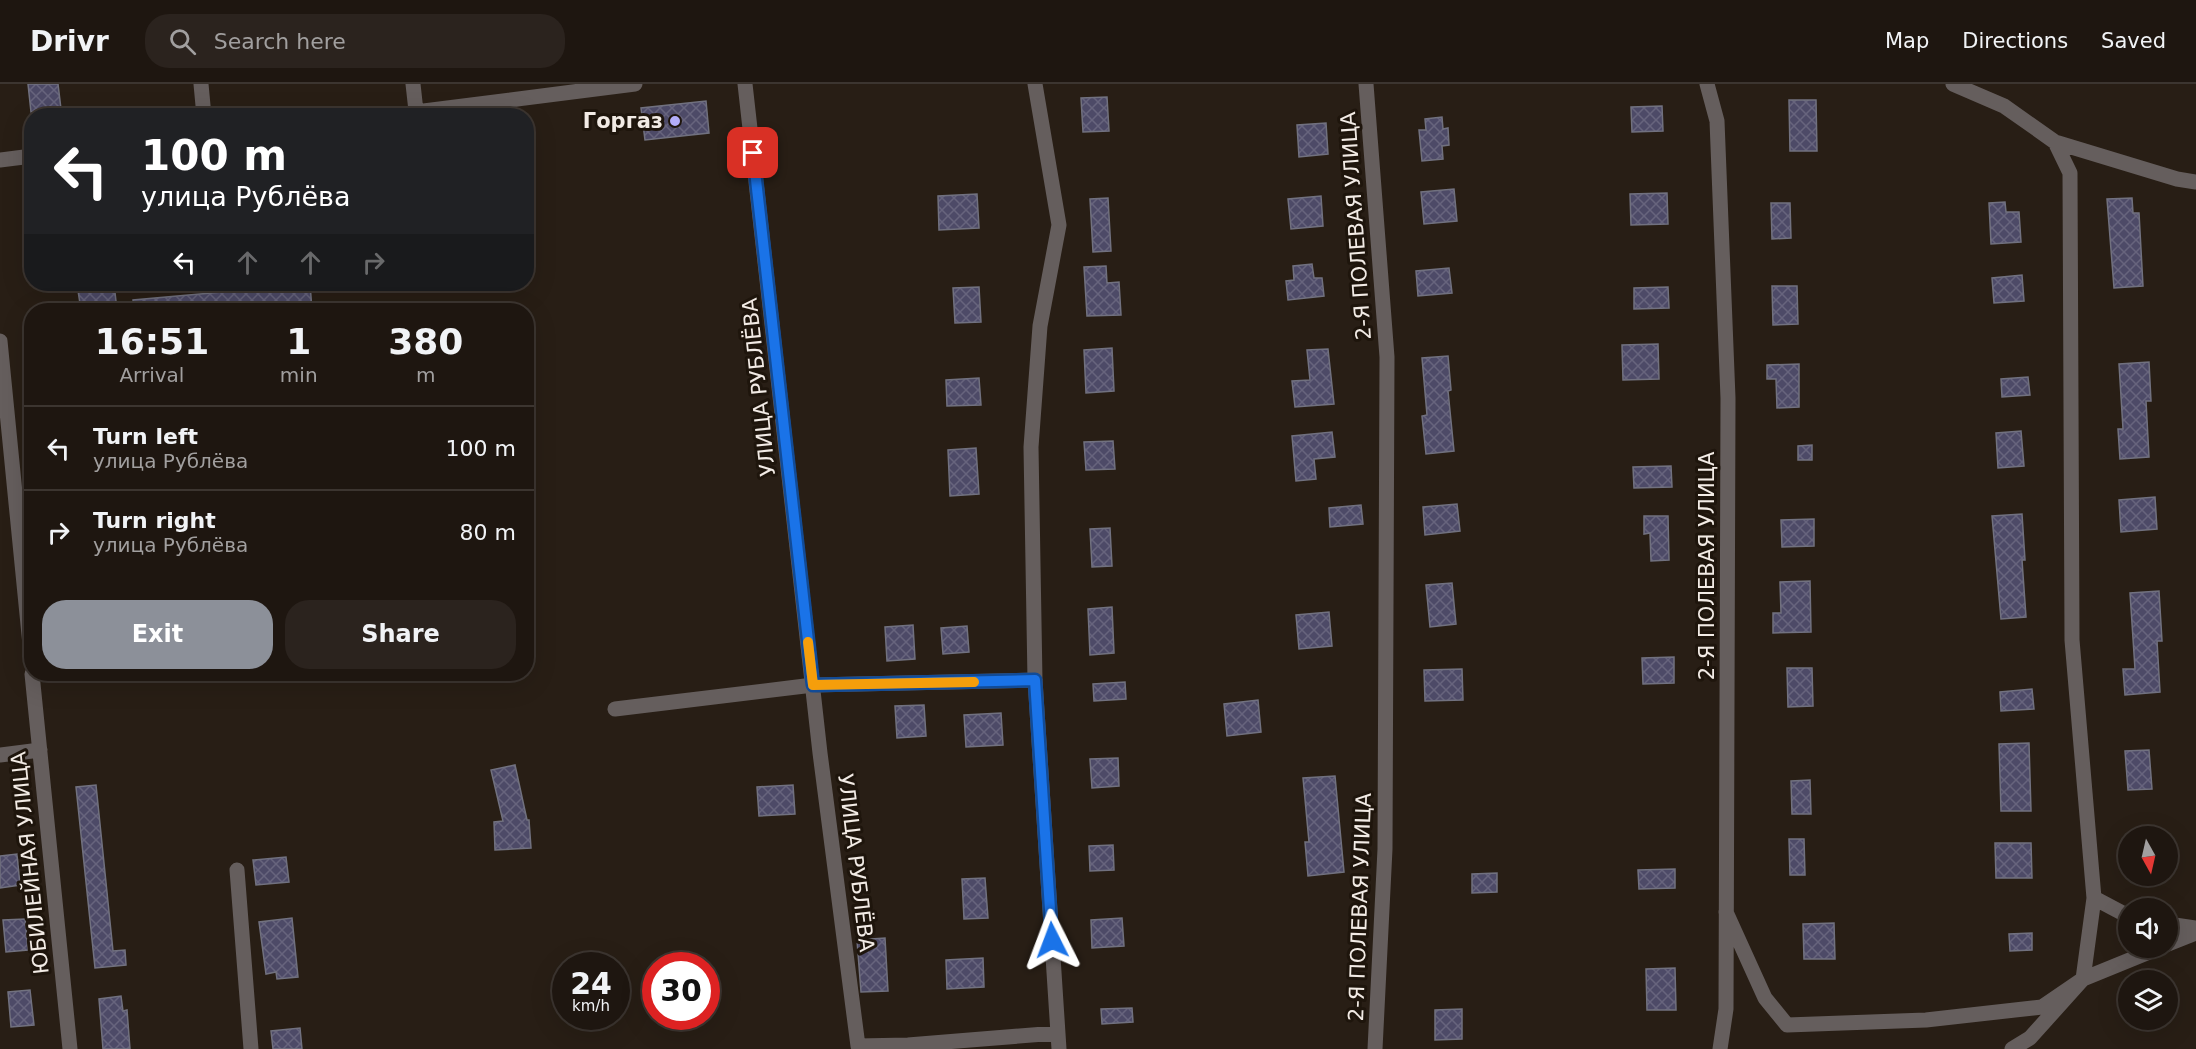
<!DOCTYPE html>
<html lang="en">
<head>
<meta charset="utf-8">
<style>
  body { margin:0; font-family:"DejaVu Sans",sans-serif; background:#2b231e; color:#f1f3f6; height:100vh; display:flex; flex-direction:column; font-size:22px; white-space:nowrap }
  * { box-sizing:border-box; margin:0 }
  p { font-size:20px; color:#a19f9f }
  .icon { flex:none; width:33px; height:33px; fill:none; stroke:currentColor; stroke-width:2; stroke-linecap:round; stroke-linejoin:round }
  .map { position:relative; flex:1; overflow:hidden }
  .details { position:absolute; left:24px; top:219px; width:510px; height:378px; display:flex; flex-direction:column; background:#1e1610; border-radius:24px; box-shadow:0 6px 24px #0002,0 0 0 2px #3c3530 }
  .details>* { flex:none }
  .hud { position:absolute; left:24px; top:24px; width:510px; height:183px; border-radius:24px; box-shadow:0 6px 24px #0002,0 0 0 2px #3c3530; background:#202124; color:#fff; overflow:hidden }
  .needle { width:39px; rotate:172deg }
  .fabs { position:absolute; left:2118px; top:742px; display:grid; gap:12px }
  .fabs a { display:grid; place-items:center; width:60px; height:60px; border-radius:50%; background:#1e1610; box-shadow:0 6px 24px #0002,0 0 0 2px #3c3530; font-size:30px }
  .speed { position:absolute; left:552px; top:868px; display:flex; gap:12px; font-size:30px; font-weight:700; text-align:center }
  .speed>* { display:grid; place-content:center; width:78px; height:78px; border-radius:50%; background:#1e1610; box-shadow:0 6px 24px #0002,0 0 0 2px #3c3530; line-height:1 }
  .speed small { font-size:15px; font-weight:400 }
  .speed .limit { border:9px solid #d22; background:#fff; color:#111 }
  .pin { position:absolute; display:grid; place-items:center; width:51px; height:51px; color:#fff; margin:-26px; border-radius:12px; box-shadow:0 3px 9px #0006 }
  .me { position:absolute; width:66px; margin:-33px; rotate:357deg; stroke-linejoin:round; filter:drop-shadow(0 0 4px #0008) }
  .turn { display:flex; align-items:center; gap:21px; height:126px; padding:0 18px; font-size:27px }
  .turn .icon { width:78px; height:78px; stroke-width:2.5 }
  .turn b { display:block; font-size:42px; line-height:51px }
  .lanes { display:flex; align-items:center; height:57px; padding:0 18px; background:#0003; justify-content:center; gap:30px; direction:ltr }
  .lanes .off { opacity:.35 }
  .eta { display:flex; justify-content:space-evenly; align-items:center; height:102px; text-align:center }
  .eta b { font-size:36px; font-weight:600; line-height:42px }
  .cta { display:flex; gap:12px; margin-top:auto; padding:12px 18px }
  .cta a { flex:1; height:69px; border-radius:24px; background:#8c9099; color:#fff; font-size:24px; font-weight:600; line-height:69px; text-align:center }
  .cta a+a { background:#2b231e; color:#f1f3f6 }
  ul { padding:0; list-style:none }
  li { display:flex; align-items:center; gap:18px; height:84px; padding:0 18px; border-top:2px solid #3c3530 }
  li div { flex:1 }
  li b { display:block; font-size:22px }
  li em { font-style:normal }
  header { display:flex; align-items:center; gap:36px; box-sizing:border-box; height:84px; padding:0 30px; background:#1e1610; border-bottom:2px solid #3c3530 }
  header strong { font-size:28px }
  nav { display:flex; gap:33px; margin-inline-start:auto; font-size:21px }
  .search { width:420px; height:54px; background:#2b231e; display:flex; align-items:center; gap:15px; box-sizing:border-box; padding:0 21px; border-radius:24px; color:#a19f9f; font-size:22px }
  .map>svg:first-child { display:block }
</style>
</head>
<body>
<header>
<strong>Drivr</strong>
<div class="search"><svg class="icon" aria-label="search" viewBox="0 0 24 24"><circle cx="10" cy="10" r="6"/><path d="M15 15l6 6"/></svg>Search here</div>
<nav><a>Map</a><a>Directions</a><a>Saved</a></nav>
</header>
<div class="map">
<svg width="2196" height="965" viewBox="0 0 2196 965">
  <defs>
    <pattern id="building-cross-hatch" width="8" height="8" patternUnits="userSpaceOnUse" patternTransform="scale(1.5)"><rect width="8" height="8" fill="#4d4a67"/><path d="M0 0l8 8M0 8l8-8" fill="none" stroke="#67647d"/></pattern>
  </defs>
  <rect width="100%" height="100%" fill="#281e15"/>
  <path fill="url(#building-cross-hatch)" stroke="#71717f" stroke-width="1.5" d="M28,0H58L61,25L31,28Z
    M1107,13L1109,47L1083,48L1081,14Z
    M1789,16H1816L1817,67H1790Z
    M706,17L709,49L645,56L641,24Z
    M1662,22L1663,47L1632,48L1631,23Z
    M1442,33L1443,45L1448,44L1449,61L1442,62L1443,75L1422,77L1419,46H1426L1425,35Z
    M1326,39L1328,70L1299,73L1297,41Z
    M1454,105L1457,137L1424,140L1421,108Z
    M1667,109L1668,140L1631,141L1630,110Z
    M977,110L979,144L939,146L938,112Z
    M1321,112L1323,142L1291,145L1288,115Z
    M1108,114L1111,167L1093,168L1090,115Z
    M2132,114L2133,129H2139L2143,202L2114,204L2107,115Z
    M2005,118L2006,128H2019L2021,158L1991,160L1989,119Z
    M1771,119H1790L1791,154L1772,155Z
    M1312,180L1314,194H1322L1324,212L1288,216L1286,197L1294,196L1293,182Z
    M1106,182L1107,199L1119,198L1121,231L1087,232L1084,183Z
    M1449,184L1452,209L1418,212L1416,187Z
    M2022,191L2024,217L1994,219L1992,194Z
    M77,200H114L117,226H81Z
    M310,200L312,226H134L133,216Z
    M1772,202H1797L1798,240L1773,241Z
    M979,203L981,238L955,239L953,204Z
    M1668,203L1669,224L1634,225V204Z
    M1658,260L1659,295L1623,296L1622,261Z
    M1112,264L1114,307L1086,309L1084,266Z
    M1328,265L1334,320L1295,323L1292,297L1310,296L1307,266Z
    M1448,272L1451,306L1448,307L1454,367L1426,370L1422,332L1427,331L1422,274Z
    M2149,278L2151,317H2146L2149,373L2120,375L2118,345H2123L2119,280Z
    M1799,280V323L1777,324L1776,295H1767V281Z
    M2028,293L2030,311L2002,313L2001,295Z
    M979,294L981,321L947,322L946,296Z
    M2021,347L2024,382L1998,384L1996,349Z
    M1332,348L1335,373L1314,375L1316,395L1296,397L1292,352Z
    M1113,357L1115,385L1086,386L1084,358Z
    M1812,361V376H1798V362Z
    M976,364L979,410L950,412L948,366Z
    M1671,382L1672,403L1634,404L1633,383Z
    M2155,413L2157,445L2121,448L2119,416Z
    M1457,420L1460,447L1425,451L1423,423Z
    M1361,421L1363,440L1330,443L1329,424Z
    M2022,430L2025,476H2022L2026,533L2001,535L1992,432Z
    M1644,432H1668L1669,476L1651,477L1650,449L1644,450Z
    M1814,435V462L1782,463L1781,436Z
    M1110,444L1112,482L1092,483L1090,445Z
    M1810,497L1811,548L1773,549V529H1781L1780,498Z
    M1452,499L1456,540L1430,543L1426,501Z
    M2159,507L2162,557H2157L2160,608L2125,611L2123,585H2135L2130,509Z
    M1112,523L1114,569L1090,571L1088,525Z
    M1329,528L1332,562L1299,565L1296,531Z
    M913,541L915,575L887,577L885,543Z
    M967,542L969,568L943,570L941,544Z
    M1674,573V599L1643,600L1642,574Z
    M1787,584H1812L1813,622L1788,623Z
    M1462,585L1463,616L1425,617L1424,586Z
    M1125,598L1126,615L1094,617L1093,600Z
    M2032,605L2034,625L2001,627L2000,608Z
    M1258,616L1261,648L1227,652L1224,620Z
    M924,621L926,652L897,654L895,622Z
    M1001,629L1003,661L966,663L964,631Z
    M2029,659L2031,727H2001L1999,660Z
    M2149,666L2152,705L2128,706L2125,667Z
    M1118,674L1119,702L1092,704L1090,675Z
    M515,681L527,736H529L531,764L495,766L494,738L503,737L491,686Z
    M1335,692L1344,788L1308,792L1305,758H1309L1303,694Z
    M1810,696L1811,730H1792L1791,697Z
    M96,701L113,867L125,866L126,881L95,884L76,703Z
    M793,701L795,730L759,732L757,703Z
    M1789,755H1804L1805,791H1790Z
    M1995,759H2031L2032,794H1996Z
    M1113,761L1114,786L1090,787L1089,762Z
    M17,770L20,801L0,804V772Z
    M286,773L289,798L256,801L253,776Z
    M1675,785V804L1639,805L1638,786Z
    M1497,789V808L1472,809V790Z
    M985,794L988,834L964,835L962,795Z
    M292,834L298,893L277,895L276,888L266,890L259,838Z
    M1122,834L1124,862L1092,864L1091,836Z
    M25,835L28,866L6,868L3,836Z
    M1834,839L1835,875H1804L1803,840Z
    M2032,849V866L2010,867L2009,850Z
    M885,854L888,907L861,908L857,856Z
    M983,874L984,903L947,905L946,876Z
    M1675,884L1676,926H1647L1646,885Z
    M30,906L34,941L11,943L8,908Z
    M121,912L123,927L127,926L130,965H103L99,915Z
    M1132,924L1133,938L1102,940L1101,925Z
    M1462,925V955L1435,956V926Z
    M300,944L302,965H273L271,947Z"/>
  <g fill="none" stroke-linecap="round" stroke-linejoin="round">
    <path stroke="#655e5d" stroke-width="15" d="M201,0L204,32
      M413,0L416,27
      M745,0L820,669L858,962L908,961L1057,949
      M1035,0L1059,141L1040,242L1031,363L1035,596L1059,965
      M1366,0L1387,273L1385,765L1375,965
      M1707,0L1717,37L1728,314L1726,925L1720,965
      M384,32L635,0
      M2055,58L2177,95L2196,98
      M0,76L32,72
      M0,257L32,581
      M32,590L70,965
      M615,625L813,601L1035,596
      M0,671L40,666
      M237,786L251,965
      M2094,814L2128,832
      M1726,828L1765,914L1787,941L1926,936L2042,923L2083,895L2094,814L2072,556L2070,89L2055,58L2004,22L1953,0
      M2168,840L2196,844
      M2168,860L2196,849
      M2012,965L2030,954L2083,895L2159,864"/>
  </g>
  <g fill="none" stroke-linecap="round" stroke-linejoin="round">
    <defs>
      <path id="route" d="M753,69L813,601L1035,596L1052,856"/>
    </defs>
    <use href="#route" stroke="#114b97" stroke-width="15"/>
    <use href="#route" stroke="#1a73e8" stroke-width="10"/>
    <path stroke="#f59e0b" stroke-width="10" d="M808,558L813,601L974,598"/>
  </g>
  <circle fill="#b3adf9" stroke="#1e150c" stroke-width="2" cx="675" cy="37" r="6"/>
  <g text-anchor="middle" stroke-width="6" stroke-linejoin="round" paint-order="stroke">
    <g font-size="21" font-weight="bold" fill="#f2ebe5" stroke="#1e150c" text-anchor="end">
      <text x="663" y="44">Горгаз</text>
    </g>
    <g font-size="21" fill="#f2ebe5" stroke="#1e150c">
      <text transform="translate(1356 142) rotate(-94)" y="7">2-Я ПОЛЕВАЯ УЛИЦА</text>
      <text transform="translate(759 303) rotate(-96)" y="7">УЛИЦА РУБЛЁВА</text>
      <text transform="translate(1707 482) rotate(-90)" y="7">2-Я ПОЛЕВАЯ УЛИЦА</text>
      <text transform="translate(30 779) rotate(-96)" y="7">ЮБИЛЕЙНАЯ УЛИЦА</text>
      <text transform="translate(856 779) rotate(83)" y="7">УЛИЦА РУБЛЁВА</text>
      <text transform="translate(1360 823) rotate(-88)" y="7">2-Я ПОЛЕВАЯ УЛИЦА</text>
    </g>
  </g>
</svg>
<div class="fabs">
<a><svg class="needle" viewBox="-14 -14 28 28"><path d="M0-13l5 13h-10z" fill="#e53935"/><path d="M0 13l5-13h-10z" fill="#a19f9f"/></svg></a>
<a><svg class="icon" aria-label="sound" viewBox="0 0 24 24"><path d="M4 9h4l5-4v14l-5-4H4zM17 9q2 3 0 6"/></svg></a>
<a><svg class="icon" aria-label="layers" viewBox="0 0 24 24"><path d="M12 4l9 5-9 5-9-5zM3 14l9 5 9-5"/></svg></a>
</div>
<div class="speed"><div>24<small>km/h</small></div><div class="limit">30</div></div>
<div class="pin" style="left:753px;top:69px;background:#d93025"><svg class="icon" aria-label="arrive" viewBox="0 0 24 24"><path d="M6 21V4h12l-3 4 3 4H6"/></svg></div>
<svg class="me" style="left:1052px;top:856px" viewBox="-20 -20 40 40"><path d="M0-17L14 15 0 8-14 15z" fill="#1a73e8" stroke="#fff" stroke-width="4"/></svg>
<div class="hud">
<div class="turn"><svg class="icon" aria-label="left" viewBox="0 0 24 24"><path d="M17 20v-9H6M10 6l-5 5 5 5"/></svg><div><b>100 m</b>улица Рублёва</div></div>
<div class="lanes"><svg class="icon" aria-label="left" viewBox="0 0 24 24"><path d="M17 20v-9H6M10 6l-5 5 5 5"/></svg><svg class="icon off" aria-label="ahead" viewBox="0 0 24 24"><path d="M12 20V5M6 11l6-6 6 6"/></svg><svg class="icon off" aria-label="ahead" viewBox="0 0 24 24"><path d="M12 20V5M6 11l6-6 6 6"/></svg><svg class="icon off" aria-label="right" viewBox="0 0 24 24"><path d="M7 20v-9h11M14 6l5 5-5 5"/></svg></div>
</div>
<section class="details">
<div class="eta">
<div><b>16:51</b><p>Arrival</p></div>
<div><b>1</b><p>min</p></div>
<div><b>380</b><p>m</p></div>
</div>
<ul>
<li><svg class="icon" aria-label="left" viewBox="0 0 24 24"><path d="M17 20v-9H6M10 6l-5 5 5 5"/></svg><div><b>Turn left</b><p>улица Рублёва</p></div><em>100 m</em></li>
<li><svg class="icon" aria-label="right" viewBox="0 0 24 24"><path d="M7 20v-9h11M14 6l5 5-5 5"/></svg><div><b>Turn right</b><p>улица Рублёва</p></div><em>80 m</em></li>
</ul>
<div class="cta"><a>Exit</a><a>Share</a></div>
</section>
</div>
</body>
</html>
